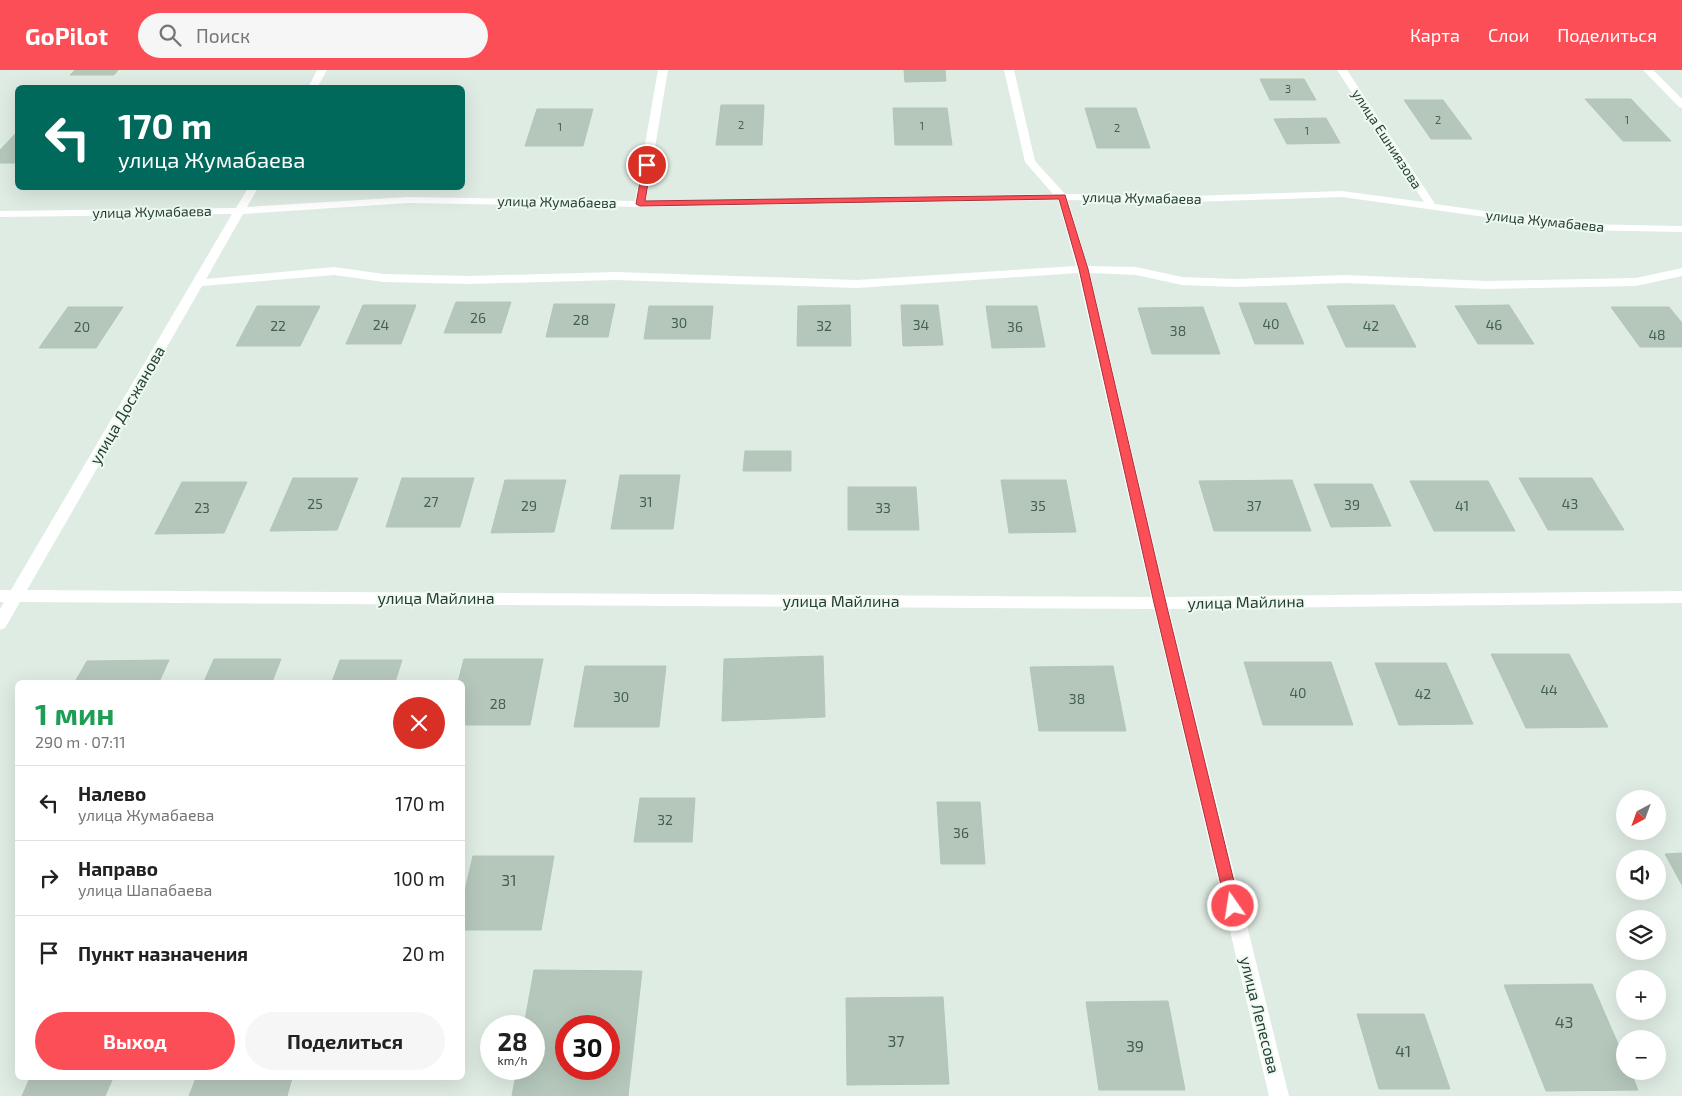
<!DOCTYPE html>
<html lang="ru">
<head>
<meta charset="utf-8">
<style>
  body { margin:0; font-family:"Exo 2",sans-serif; background:#f6f6f6; color:#222; height:100vh; display:flex; flex-direction:column; font-size:19px; white-space:nowrap }
  * { box-sizing:border-box; margin:0 }
  p { font-size:16px; color:#767676 }
  .icon { flex:none; width:28px; height:28px; fill:none; stroke:currentColor; stroke-width:2; stroke-linecap:round; stroke-linejoin:round }
  .map { position:relative; flex:1; overflow:hidden }
  .drawer { position:absolute; left:15px; top:610px; width:450px; height:400px; display:flex; flex-direction:column; background:#fff; border-radius:8px; box-shadow:0 5px 20px #0002 }
  .drawer>* { flex:none }
  .top-card { position:absolute; left:15px; top:15px; width:450px; height:105px; border-radius:8px; box-shadow:0 5px 20px #0002; background:#00695c; color:#fff; overflow:hidden }
  .needle { width:32px; rotate:221deg }
  .tools { position:absolute; left:1616px; top:720px; display:grid; gap:10px }
  .tools a { display:grid; place-items:center; width:50px; height:50px; border-radius:50%; background:#fff; box-shadow:0 5px 20px #0002; font-size:25px }
  .speed { position:absolute; left:480px; top:945px; display:flex; gap:10px; font-size:25px; font-weight:700; text-align:center }
  .speed>* { display:grid; place-content:center; width:65px; height:65px; border-radius:50%; background:#fff; box-shadow:0 5px 20px #0002; line-height:1 }
  .speed small { font-size:12px; font-weight:400 }
  .speed .limit { border:8px solid #d22; background:#fff; color:#111 }
  .pin { position:absolute; display:grid; place-items:center; width:42px; height:42px; color:#fff; margin:-21px; border:2px solid #fff; border-radius:50%; box-shadow:0 1px 5px #0007 }
  .me { position:absolute; width:55px; margin:-28px; rotate:347deg; stroke-linejoin:round; filter:drop-shadow(0 0 4px #0008) }
  .turn { display:flex; align-items:center; gap:18px; height:105px; padding:0 20px; font-size:22px }
  .turn .icon { width:65px; height:65px; stroke-width:2.5 }
  .turn b { display:block; font-size:35px; line-height:42px }
  .round { display:grid; place-items:center; flex:none; width:52px; height:52px; border-radius:26px; background:#f6f6f6 }
  .overview { display:flex; align-items:center; justify-content:space-between; height:85px; padding:0 20px }
  h1 { font-size:30px; font-weight:700; line-height:38px; color:#1e9e55 }
  .button { display:flex; gap:10px; margin-top:auto; padding:10px 20px }
  .button a { flex:1; height:58px; border-radius:30px; background:#fb4e56; color:#fff; font-size:20px; font-weight:700; line-height:58px; text-align:center }
  .button a+a { background:#f6f6f6; color:#222 }
  ul { padding:0; list-style:none }
  li { display:flex; align-items:center; gap:15px; height:75px; padding:0 20px; border-top:1px solid #e0e0e0 }
  li div { flex:1 }
  li b { display:block; font-size:19px }
  li em { font-style:normal }
  header { display:flex; align-items:center; gap:30px; box-sizing:border-box; height:70px; padding:0 25px; background:#fb4e56; color:#fff }
  header strong { font-size:24px }
  nav { display:flex; gap:28px; margin-inline-start:auto; font-size:18px }
  .search { width:350px; height:45px; background:#f6f6f6; display:flex; align-items:center; gap:12px; box-sizing:border-box; padding:0 18px; border-radius:28px; color:#767676; font-size:19px }
  .map>svg:first-child { display:block }
</style>
</head>
<body>
<header>
<strong>GoPilot</strong>
<div class="search"><svg class="icon" aria-label="search" viewBox="0 0 24 24"><circle cx="10" cy="10" r="6"/><path d="M15 15l6 6"/></svg>Поиск</div>
<nav><a>Карта</a><a>Слои</a><a>Поделиться</a></nav>
</header>
<div class="map">
<svg width="1682" height="1026" viewBox="0 0 1682 1026">
  <rect width="100%" height="100%" fill="#dfece3"/>
  <path fill="#b5c7bb" stroke="#b2c6b8" fill-rule="evenodd" d="M75,0H118L114,5H70Z
    M904,0H945L946,11L905,12Z
    M1260,9H1304L1316,30H1270Z
    M1585,29H1631L1671,71H1623Z
    M1404,30H1443L1472,69H1431Z
    M721,35H764L762,75H716Z
    M893,38H947L952,75H895Z
    M1085,38H1136L1150,78H1097Z
    M537,39H593L583,76H525Z
    M1326,48L1340,73L1287,74L1274,49Z
    M18,61V93H0V80Z
    M456,232H511L501,263H444Z
    M1239,233H1286L1304,274H1255Z
    M554,234H615L608,267H546Z
    M363,235H416L401,274H346Z
    M850,235L851,276H797L798,236Z
    M901,235H938L943,275L903,276Z
    M1394,235L1416,277H1346L1327,236Z
    M1509,235L1534,274H1478L1455,236Z
    M257,236H320L300,276H236Z
    M649,236H713L710,269H644Z
    M986,236H1037L1045,277L992,278Z
    M68,237H123L96,278H39Z
    M1203,237L1220,284H1152L1138,238Z
    M1611,237H1669L1682,253V277H1640Z
    M745,381H791V401H743Z
    M620,405H680L673,459H611Z
    M293,408H358L337,460L270,461Z
    M402,408H474L460,457H386Z
    M1519,408H1592L1624,460H1548Z
    M505,410H566L554,462L491,463Z
    M1001,410H1066L1076,462L1009,463Z
    M1292,410L1311,461H1214L1199,411Z
    M1410,411H1488L1515,461H1434Z
    M182,412H247L224,463L155,464Z
    M1314,414H1372L1391,456L1331,457Z
    M848,417H916L919,460H848Z
    M1491,584H1569L1608,657L1526,658Z
    M823,586L825,647L722,651L724,589Z
    M214,589H281L272,612H204Z
    M464,589H543L530,655H462V612H458Z
    M169,590L159,612H75L87,591Z
    M340,590H402L395,612H332Z
    M1244,592H1331L1353,655H1263Z
    M1375,593H1446L1473,654L1399,655Z
    M585,596H666L659,657H574Z
    M1113,596L1126,661H1039L1030,597Z
    M640,728H695L692,772H634Z
    M937,732H980L985,794H941Z
    M1682,783V815L1665,784Z
    M473,786H554L541,860H462V833Z
    M534,900L642,901L628,1026H512L517,999H534V956H524ZM566,956H609V999H566Z
    M1592,914L1625,990V1001H1630L1638,1020L1546,1021L1504,915Z
    M943,927L949,1014L847,1015L846,928Z
    M1168,931L1185,1020H1099L1086,932Z
    M1357,944H1424L1450,1019H1379Z
    M30,1008H113L105,1026H22Z
    M196,1008H292L287,1026H189Z"/>
  <g fill="none" stroke-linecap="round" stroke-linejoin="round">
    <path fill="#fff" fill-rule="evenodd" d="M317,0H327L317,18H308Z
      M658,0H668L646,131L1053,124L1025,92L1004,0H1014L1035,91L1065,124L1193,126L1342,121L1424,132L1337,0H1347L1435,134L1577,154L1682,156V162L1577,160L1342,127L1193,132L1068,130L1088,196L1136,197L1182,207L1234,209L1345,205L1487,211L1636,208L1682,198V206L1636,216L1487,219L1345,213L1234,217L1182,215L1136,205L1090,203L1166,527L1682,521V533L1169,539L1289,1026H1269L1154,539L20,532L5,558L0,560V539L4,532H0V520H11L232,144L0,147V141L236,138L248,118H258L247,137L408,127L635,131ZM1058,130L1076,196L857,210L616,202L468,206L384,204L334,197L206,209L243,144L408,133L640,137ZM1078,203L1151,527L27,520L202,216L334,205L384,212L468,214L616,210L857,218Z
      M1643,0H1653L1682,29V38L1679,37Z"/>
  </g>
  <path fill="#fb4e56" stroke="#a33338" d="M647,93L651,95L645,131L1065,125L1088,199L1166,533L1240,836L1238,841L1233,843L1228,841L1226,836L1154,533L1079,199L1059,129L640,136L636,134L643,95Z"/>
  <g text-anchor="middle" stroke-width="4" stroke-linejoin="round" paint-order="stroke">
    <g font-size="11" fill="#446050">
      <text x="1288" y="23">3</text>
      <text x="1438" y="54">2</text>
      <text x="1627" y="54">1</text>
      <text x="741" y="59">2</text>
      <text x="922" y="60">1</text>
      <text x="560" y="61">1</text>
      <text x="1117" y="62">2</text>
      <text x="1307" y="65">1</text>
    </g>
    <g font-size="14" fill="#1f3d2c" stroke="#f0f8f2">
      <text transform="translate(1387 69) rotate(57)" y="5">улица Ешниязова</text>
      <text transform="translate(1142 128) rotate(1)" y="5">улица Жумабаева</text>
      <text transform="translate(557 132) rotate(1)" y="5">улица Жумабаева</text>
      <text transform="translate(152 142) rotate(-1)" y="5">улица Жумабаева</text>
      <text transform="translate(1545 151) rotate(6)" y="5">улица Жумабаева</text>
    </g>
    <g font-size="14" fill="#446050">
      <text x="478" y="253">26</text>
      <text x="581" y="255">28</text>
      <text x="679" y="258">30</text>
      <text x="1271" y="259">40</text>
      <text x="381" y="260">24</text>
      <text x="921" y="260">34</text>
      <text x="1494" y="260">46</text>
      <text x="278" y="261">22</text>
      <text x="824" y="261">32</text>
      <text x="1371" y="261">42</text>
      <text x="82" y="262">20</text>
      <text x="1015" y="262">36</text>
      <text x="1178" y="266">38</text>
      <text x="1657" y="270">48</text>
      <text x="431" y="437">27</text>
      <text x="646" y="437">31</text>
      <text x="315" y="439">25</text>
      <text x="1570" y="439">43</text>
      <text x="1352" y="440">39</text>
      <text x="529" y="441">29</text>
      <text x="1038" y="441">35</text>
      <text x="1254" y="441">37</text>
      <text x="1462" y="441">41</text>
      <text x="202" y="443">23</text>
      <text x="883" y="443">33</text>
      <text x="1549" y="625">44</text>
      <text x="1298" y="628">40</text>
      <text x="1423" y="629">42</text>
      <text x="621" y="632">30</text>
      <text x="1077" y="634">38</text>
      <text x="498" y="639">28</text>
      <text x="665" y="755">32</text>
      <text x="961" y="768">36</text>
    </g>
    <g font-size="16" fill="#1f3d2c" stroke="#f0f8f2">
      <text transform="translate(127 335) rotate(-60)" y="6">улица Досжанова</text>
      <text x="436" y="534">улица Майлина</text>
      <text x="841" y="537">улица Майлина</text>
      <text transform="translate(1246 532) rotate(-1)" y="6">улица Майлина</text>
      <text transform="translate(1260 945) rotate(76)" y="6">улица Лепесова</text>
    </g>
    <g font-size="16" fill="#446050">
      <text x="509" y="816">31</text>
      <text x="1564" y="958">43</text>
      <text x="896" y="977">37</text>
      <text x="1135" y="982">39</text>
      <text x="1403" y="987">41</text>
    </g>
  </g>
</svg>
<div class="tools">
<a><svg class="needle" viewBox="-14 -14 28 28"><path d="M0-13l5 13h-10z" fill="#e53935"/><path d="M0 13l5-13h-10z" fill="#767676"/></svg></a>
<a><svg class="icon" aria-label="sound" viewBox="0 0 24 24"><path d="M4 9h4l5-4v14l-5-4H4zM17 9q2 3 0 6"/></svg></a>
<a><svg class="icon" aria-label="layers" viewBox="0 0 24 24"><path d="M12 4l9 5-9 5-9-5zM3 14l9 5 9-5"/></svg></a>
<a>+</a>
<a>−</a>
</div>
<div class="speed"><div>28<small>km/h</small></div><div class="limit">30</div></div>
<div class="pin" style="left:647px;top:95px;background:#d93025"><svg class="icon" aria-label="arrive" viewBox="0 0 24 24"><path d="M6 21V4h12l-3 4 3 4H6"/></svg></div>
<svg class="me" style="left:1233px;top:836px" viewBox="-20 -20 40 40"><circle r="17" fill="#fb4e56" stroke="#fff" stroke-width="3"/><path d="M0-11L8 9 0 5-8 9z" fill="#fff"/></svg>
<div class="top-card">
<div class="turn"><svg class="icon" aria-label="left" viewBox="0 0 24 24"><path d="M17 20v-9H6M10 6l-5 5 5 5"/></svg><div><b>170 m</b>улица Жумабаева</div></div>
</div>
<section class="drawer">
<div class="overview"><div><h1>1 мин</h1><p>290 m · 07:11</p></div><a class="round" style="background:#d93025;color:#fff"><svg class="icon" aria-label="close" viewBox="0 0 24 24"><path d="M6 6l12 12M18 6L6 18"/></svg></a></div>
<ul>
<li><svg class="icon" aria-label="left" viewBox="0 0 24 24"><path d="M17 20v-9H6M10 6l-5 5 5 5"/></svg><div><b>Налево</b><p>улица Жумабаева</p></div><em>170 m</em></li>
<li><svg class="icon" aria-label="right" viewBox="0 0 24 24"><path d="M7 20v-9h11M14 6l5 5-5 5"/></svg><div><b>Направо</b><p>улица Шапабаева</p></div><em>100 m</em></li>
<li><svg class="icon" aria-label="arrive" viewBox="0 0 24 24"><path d="M6 21V4h12l-3 4 3 4H6"/></svg><div><b>Пункт назначения</b></div><em>20 m</em></li>
</ul>
<div class="button"><a>Выход</a><a>Поделиться</a></div>
</section>
</div>
</body>
</html>
